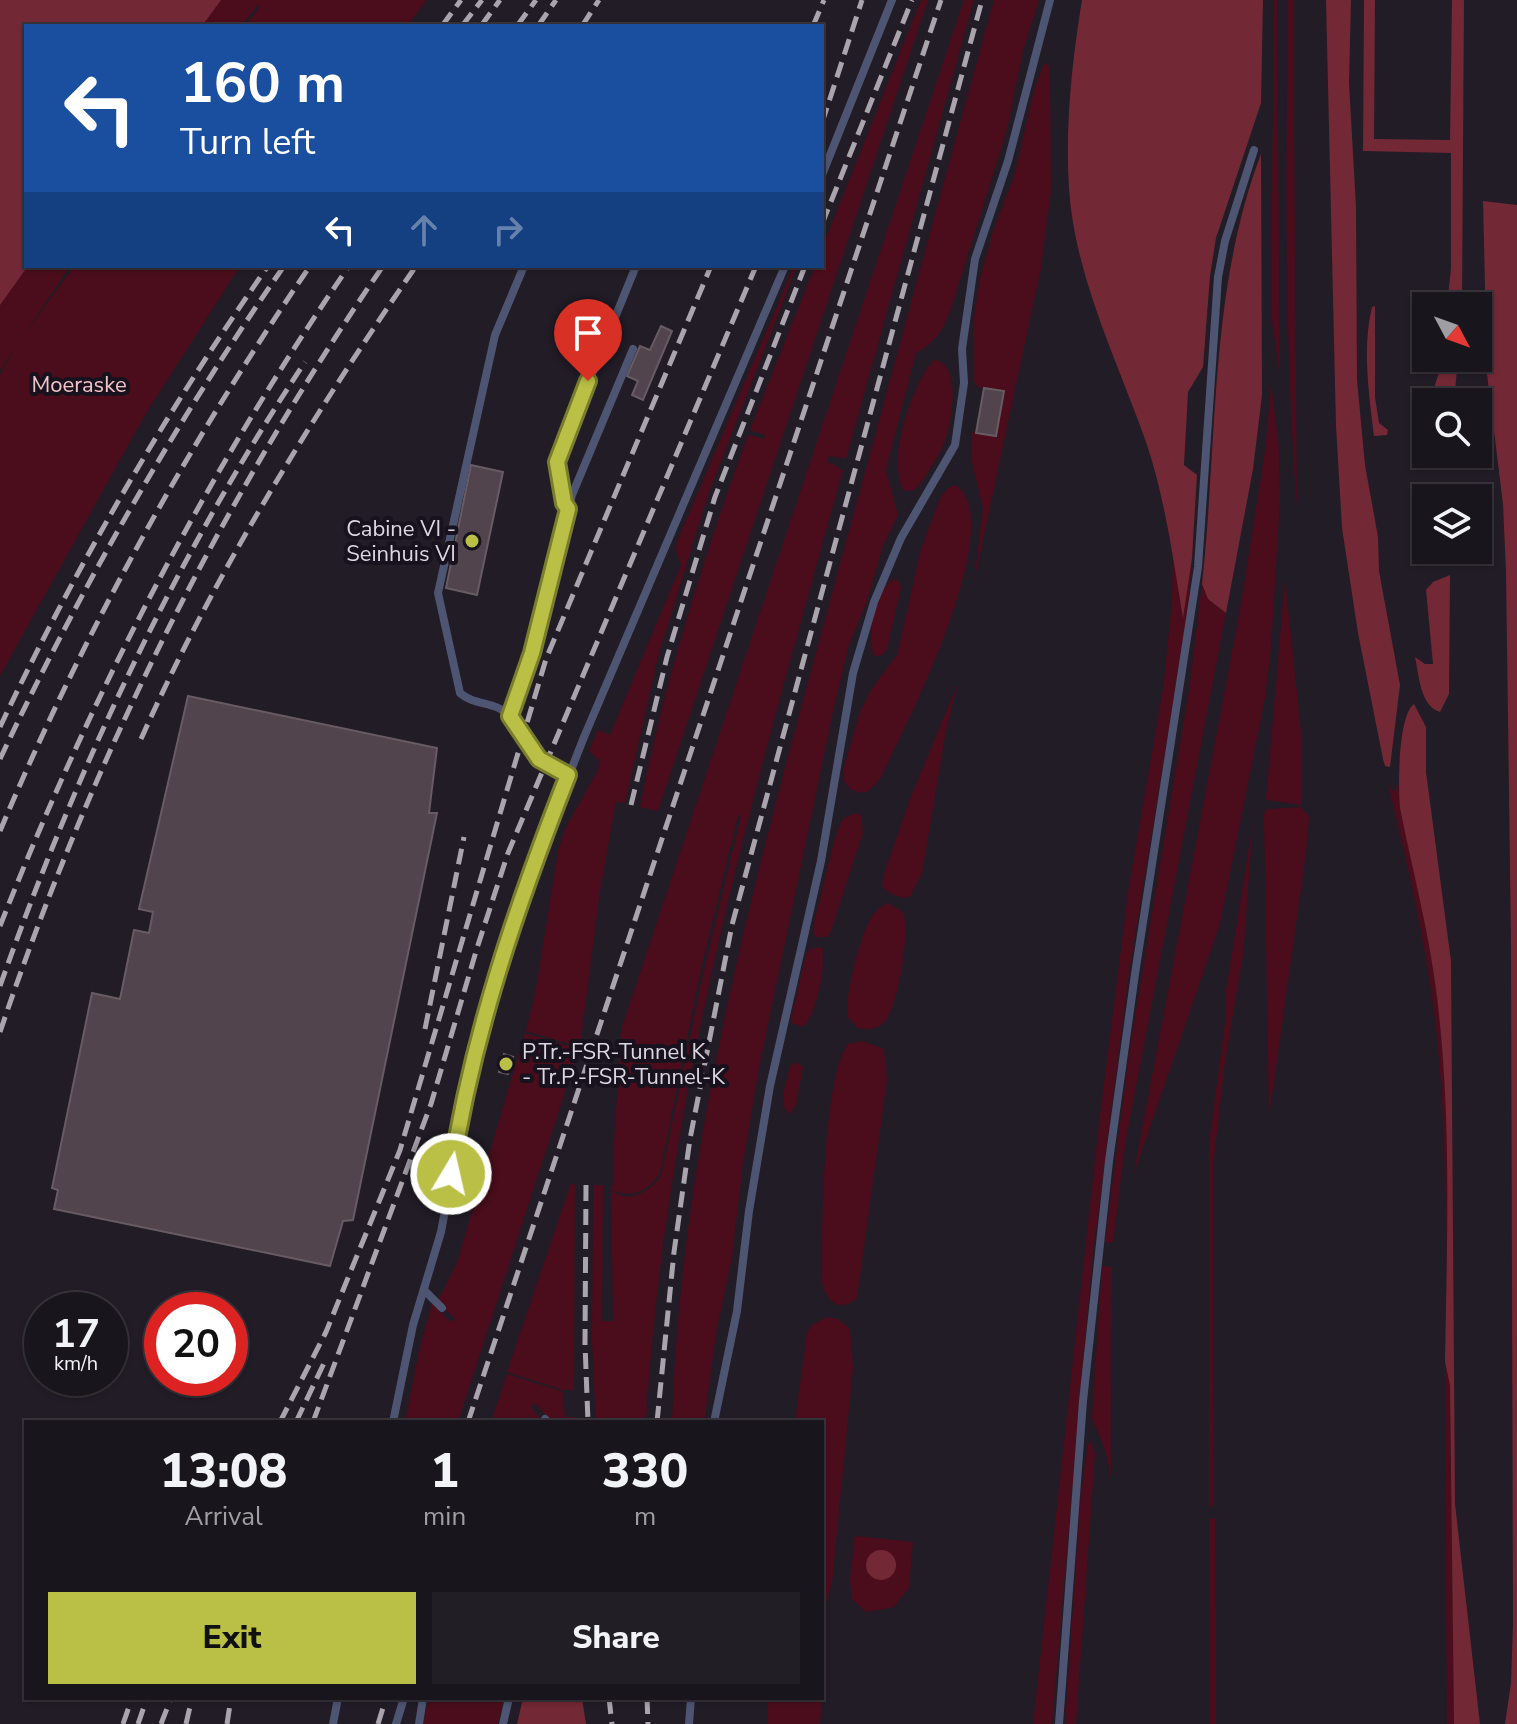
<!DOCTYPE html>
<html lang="en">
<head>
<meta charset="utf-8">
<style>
  body { margin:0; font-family:"Nunito Sans",sans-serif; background:#221e25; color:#f1f3f6; height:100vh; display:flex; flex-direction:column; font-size:30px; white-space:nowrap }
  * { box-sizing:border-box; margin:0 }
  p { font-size:26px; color:#9f9fa3 }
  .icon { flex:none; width:44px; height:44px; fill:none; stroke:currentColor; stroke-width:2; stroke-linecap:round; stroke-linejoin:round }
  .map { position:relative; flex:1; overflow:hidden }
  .drawer { position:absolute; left:24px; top:1420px; width:800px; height:280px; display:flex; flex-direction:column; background:#19151c; border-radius:0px; box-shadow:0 2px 6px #0004,0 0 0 2px #37343b }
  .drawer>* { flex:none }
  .banner { position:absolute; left:24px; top:24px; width:800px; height:244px; border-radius:0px; box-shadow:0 2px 6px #0004,0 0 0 2px #37343b; background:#1a4fa0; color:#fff; overflow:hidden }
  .needle { width:52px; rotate:131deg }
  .buttons { position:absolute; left:1412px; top:292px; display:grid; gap:16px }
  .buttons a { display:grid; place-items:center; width:80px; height:80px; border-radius:0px; background:#19151c; box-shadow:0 2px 6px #0004,0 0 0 2px #37343b; font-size:40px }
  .speed { position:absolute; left:24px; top:1292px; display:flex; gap:16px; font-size:40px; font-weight:700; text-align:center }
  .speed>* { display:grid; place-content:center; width:104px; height:104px; border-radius:50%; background:#19151c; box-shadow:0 2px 6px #0004,0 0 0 2px #37343b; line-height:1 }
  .speed small { font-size:20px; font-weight:400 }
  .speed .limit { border:12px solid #d22; background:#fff; color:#111 }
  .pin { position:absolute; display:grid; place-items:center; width:68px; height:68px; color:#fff; margin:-82px -34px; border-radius:50% 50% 50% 0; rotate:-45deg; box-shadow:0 0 8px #0007 }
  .pin .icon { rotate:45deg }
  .me { position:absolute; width:88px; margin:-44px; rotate:9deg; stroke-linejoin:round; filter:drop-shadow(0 0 6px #0008) }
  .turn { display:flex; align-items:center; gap:28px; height:168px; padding:0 24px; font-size:36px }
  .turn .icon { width:104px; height:104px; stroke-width:2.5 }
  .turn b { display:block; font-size:56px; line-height:68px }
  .lanes { display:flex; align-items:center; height:76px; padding:0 24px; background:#0003; justify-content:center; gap:40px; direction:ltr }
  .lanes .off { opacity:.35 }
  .eta { display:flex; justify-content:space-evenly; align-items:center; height:136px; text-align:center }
  .eta b { font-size:48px; font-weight:800; line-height:56px }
  .button { display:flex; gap:16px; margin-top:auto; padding:16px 24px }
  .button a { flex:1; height:92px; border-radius:0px; background:#bac045; color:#111; font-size:32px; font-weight:800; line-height:92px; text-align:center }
  .button a+a { background:#221e25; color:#f1f3f6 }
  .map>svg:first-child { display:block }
</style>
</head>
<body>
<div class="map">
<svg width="1517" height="1724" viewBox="0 0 1517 1724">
  <rect width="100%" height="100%" fill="#211c26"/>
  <path fill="#4b0d1b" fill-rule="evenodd" d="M0,0H427L407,26H245L260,7L258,5L241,26H26V266H70L0,371Z
    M921,0H928L658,811L640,807C665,679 704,557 748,435L764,439L765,435L750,430L815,266H822V248Z
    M964,0H974L846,459L829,456L827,461L843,470C755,787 666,1091 646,1422H596L592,1341L593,1185H603L602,1321H613L611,1186L614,1185V1143L621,1030ZM738,815L741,816L702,979L662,1173C653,1190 629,1206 612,1190C631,1199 650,1191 660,1172L699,978Z
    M994,0H1039L1023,51L1007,130L951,309C943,331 936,342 916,353L886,470L898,515L883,546L866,604L849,645L833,712L759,1068L743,1163L732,1258L717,1328L704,1422H672C681,1147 754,880 826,616C882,411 937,205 994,0Z
    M1274,0H1277L1280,380L1271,313Z
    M1288,0H1293L1297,509C1284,339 1286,170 1288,0Z
    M1044,63L1050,66L1051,192L1041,268L974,582L983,508L972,463V432L996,436L1004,392L978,387L973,381V325L980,279L993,232L1015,173L1034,90Z
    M74,266H240L145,415L0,676V375L17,345Z
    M794,266H797L708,495L658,657L625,803L616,802L600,891L580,1047L526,1031L536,989L558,851L565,829L598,770L600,761L589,751L598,730L610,735L681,565L676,549L677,542Z
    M934,360C964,363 951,427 943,446C936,461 926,477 915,490L905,491C884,467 913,380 934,360Z
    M1271,383L1279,448L1280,500L1271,648L1265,698L1220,924L1133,1177L1240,610L1265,451Z
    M1159,484L1192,535L1194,532L1188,611L1129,973L1092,1262L1052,1724H1033L1100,1115L1129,886L1163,689L1172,602L1173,554Z
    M956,485C1010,524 904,730 880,779L869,791L860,793L850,789L844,780V767L860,712L872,688L897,655L921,549L941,496L949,487Z
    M894,579L900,582L901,588L887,649L883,655L874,656C866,638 876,588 894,579Z
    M1285,579L1302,740V805L1266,800Z
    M1202,584L1208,599L1226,613L1125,1145L1113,1243L1105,1242L1130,1047L1190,684Z
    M958,683L946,731L922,873L910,897C900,899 888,894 882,886L884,874L910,799Z
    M1398,782L1400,808C1413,868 1428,927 1436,988C1450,1088 1447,1191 1446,1292C1445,1211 1446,1129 1438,1048C1430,959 1409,870 1388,784L1394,792Z
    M1300,807L1309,816L1306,853L1269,1118L1264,813L1268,809Z
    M855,813L861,815L863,833L831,931L827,937H816L813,933L814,924L835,837L843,819Z
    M1253,822L1243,955L1225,1062L1213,1167L1214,1506H1209V1143L1226,1016L1225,997Z
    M887,903L902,911C912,926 898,1005 886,1020C878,1030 869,1030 858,1028L848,1017C844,996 860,935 872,916C876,910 881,907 887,903Z
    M822,947C827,963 816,1017 803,1027L792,1023V1015L806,955L810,949Z
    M525,1033L579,1049L458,1422H405L419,1351L432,1304L451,1322L455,1319L438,1301L457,1263Z
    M862,1041L884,1049L887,1080L857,1298C840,1314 826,1301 822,1282C822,1232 822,1081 848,1044Z
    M796,1062L803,1067L796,1105L790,1114C776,1104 787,1079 791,1065Z
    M571,1183L575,1185L574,1390H563L507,1372Z
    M1102,1266L1112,1267L1111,1479L1106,1452L1092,1418Z
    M828,1317L838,1319L850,1329L853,1368L832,1583L827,1601L822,1606V1422H795L807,1332L813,1324Z
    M1445,1362L1450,1385L1454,1724H1447Z
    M507,1374L563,1392L565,1417H575V1422H552L535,1403L531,1407L543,1422H491Z
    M1091,1441L1095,1454L1076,1724H1065L1081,1492L1088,1445Z
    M1215,1518L1216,1724H1210L1209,1519Z
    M855,1536L913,1542L909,1588L894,1607L866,1612L852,1599L850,1578Z
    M428,1698H504L498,1724H424Z
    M768,1698H822L820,1724H768Z"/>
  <path fill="#732835" d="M0,0H221L202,26H26L28,266L0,305Z
    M1082,0H1263L1261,103L1216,238L1210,276L1203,367L1188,392L1184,465L1197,475L1192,558L1183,618C1173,558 1165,497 1145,439C1116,358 1075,276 1069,189C1065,126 1072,61 1082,0Z
    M1326,0H1351L1349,83L1356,207L1357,380L1365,465L1378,537L1379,571L1400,685L1390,767L1385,766L1383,759L1358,633L1342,528L1336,426Z
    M1364,0H1375L1374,139L1450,140L1452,0H1464L1462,306H1447L1451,268V153L1363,151Z
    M1261,154L1262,395L1253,469L1226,613L1208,599L1202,584C1218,440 1209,291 1261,154Z
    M1483,201L1517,205V1724H1505L1511,1683L1513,1624L1511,943L1506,571L1503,504L1487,374Z
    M1375,306V397L1379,423L1388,430L1387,435L1374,436C1369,395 1362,348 1372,307Z
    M1440,358H1458L1454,402H1429L1439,373Z
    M1450,575L1449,694L1440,712C1420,706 1419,675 1415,657L1425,664H1433L1426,590L1433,582Z
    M1414,704L1426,727V772L1451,961L1455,1504L1480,1724H1454L1450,1385L1445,1362C1447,1238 1452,1112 1436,989C1428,928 1412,868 1400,808C1398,787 1398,715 1414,704Z
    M866 1565a15 15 0 1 1 30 0a15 15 0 1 1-30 0Z
    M523,1698H582L586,1724H517Z"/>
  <path fill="#51444c" stroke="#685b63" stroke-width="2" d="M661,326L672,331L643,400L632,395L638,381L627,376L640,346L650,350Z
    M984,388L1004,391L996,436L976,433Z
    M471,465L503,472L477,595L446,588Z
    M188,696L437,748L429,813H437L353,1220L343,1221L330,1266L54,1209L58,1190L52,1188L92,993L120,999L134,930L149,933L153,912L139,909Z
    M504,1054L513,1057L508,1074L499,1072Z"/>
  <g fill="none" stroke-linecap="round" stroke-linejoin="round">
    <path stroke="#4e5572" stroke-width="8" d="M822,175L892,0
      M568,509C559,496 555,470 559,455L636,266
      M510,716C496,701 474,706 460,693L438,593L495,335L524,266
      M568,775L539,759L510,716L532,653L572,495L633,349
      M424,1290L442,1308
      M545,1419L548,1422
      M393,1422L413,1325L441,1232L476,1046L516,910L584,737L785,266
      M714,1422L737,1311L749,1211L770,1086L821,861L853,673L874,602L901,538L955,445L964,383L962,349L975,259L1008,161L1050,0
      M333,1724L338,1698
      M396,1724L404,1698
      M419,1724L423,1698
      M503,1724L509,1698
      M689,1724L691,1698
      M1059,1724L1083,1401L1109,1161L1135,974L1198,567L1218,277L1225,241L1254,150"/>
    <path stroke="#a9a4ad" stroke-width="5" stroke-dasharray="16 8" stroke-linecap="butt" d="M442,26L461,0
      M462,26L482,0
      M481,26L500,0
      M517,26L536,0
      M538,26L556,0
      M582,26L599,0
      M813,26L824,0
      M822,123L862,0
      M822,224L912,0
      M0,727C76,566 166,412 268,266
      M141,739C216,571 312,417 416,266
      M0,759C81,587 175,423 284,266
      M631,805L667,657L715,497L805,266
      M0,831C84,632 188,444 310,266
      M0,926C92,693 207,472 349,266
      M0,986C78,766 176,556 305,362
      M425,1029L464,837
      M0,1032C92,759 220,503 383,266
      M586,1185L585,1344L588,1422
      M280,1422L326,1332L400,1150L546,659L711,266
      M296,1422L325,1361
      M313,1422L431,1104L477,948L508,853L756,266
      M468,1422L941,0
      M657,1422L674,1252L690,1139L732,925L982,0
      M609,1698L612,1724
      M647,1698L648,1724
      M123,1724L132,1698
      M138,1724L147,1698
      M161,1724L171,1698
      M186,1724L192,1698
      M227,1724L231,1698
      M378,1724L386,1698"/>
  </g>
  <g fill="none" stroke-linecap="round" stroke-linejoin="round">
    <defs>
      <path id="route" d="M451,1174C472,1035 517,905 568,775L539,759L510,716L532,653L568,509L564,503L557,462L588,381"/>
    </defs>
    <use href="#route" stroke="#797d2d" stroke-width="20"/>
    <use href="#route" stroke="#bac045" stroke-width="14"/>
  </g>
  <g fill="#bac045" stroke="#17121d" stroke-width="3">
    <circle cx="472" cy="541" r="8"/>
    <circle cx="506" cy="1064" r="8"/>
  </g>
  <g text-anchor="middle" stroke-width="8" stroke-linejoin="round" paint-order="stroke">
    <g font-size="22" fill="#f3c4c7" stroke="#17121d">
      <text x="79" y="392">Moeraske</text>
    </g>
    <g font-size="22" fill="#dcd8e0" stroke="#17121d" text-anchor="end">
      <text x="456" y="536">Cabine VI -<tspan x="456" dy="25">Seinhuis VI</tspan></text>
      <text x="522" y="1059" text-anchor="start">P.Tr.-FSR-Tunnel K<tspan x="522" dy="25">- Tr.P.-FSR-Tunnel-K</tspan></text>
    </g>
  </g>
</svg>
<div class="buttons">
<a><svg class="needle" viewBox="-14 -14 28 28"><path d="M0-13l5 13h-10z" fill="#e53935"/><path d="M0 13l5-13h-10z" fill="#9f9fa3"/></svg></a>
<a><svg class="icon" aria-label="search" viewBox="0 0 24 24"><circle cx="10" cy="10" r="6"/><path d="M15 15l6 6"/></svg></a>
<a><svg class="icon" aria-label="layers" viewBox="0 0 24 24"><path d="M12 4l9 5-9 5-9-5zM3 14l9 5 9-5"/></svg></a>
</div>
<div class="speed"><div>17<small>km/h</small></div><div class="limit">20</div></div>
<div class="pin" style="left:588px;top:381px;background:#d93025"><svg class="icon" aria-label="arrive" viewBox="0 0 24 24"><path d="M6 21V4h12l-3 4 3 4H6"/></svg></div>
<svg class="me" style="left:451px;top:1174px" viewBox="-20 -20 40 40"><circle r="17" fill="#bac045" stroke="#fff" stroke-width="3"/><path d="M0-11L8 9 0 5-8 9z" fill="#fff"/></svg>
<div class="banner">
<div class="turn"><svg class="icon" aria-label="left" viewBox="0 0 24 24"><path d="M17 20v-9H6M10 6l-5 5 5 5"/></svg><div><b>160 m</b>Turn left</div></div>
<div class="lanes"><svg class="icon" aria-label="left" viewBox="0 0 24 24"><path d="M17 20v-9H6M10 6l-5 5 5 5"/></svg><svg class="icon off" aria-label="ahead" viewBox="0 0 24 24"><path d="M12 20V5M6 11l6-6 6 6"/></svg><svg class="icon off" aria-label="right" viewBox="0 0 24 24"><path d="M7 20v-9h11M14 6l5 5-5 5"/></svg></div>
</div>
<section class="drawer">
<div class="eta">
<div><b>13:08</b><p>Arrival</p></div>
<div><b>1</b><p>min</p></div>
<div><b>330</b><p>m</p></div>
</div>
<div class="button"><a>Exit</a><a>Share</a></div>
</section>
</div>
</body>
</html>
